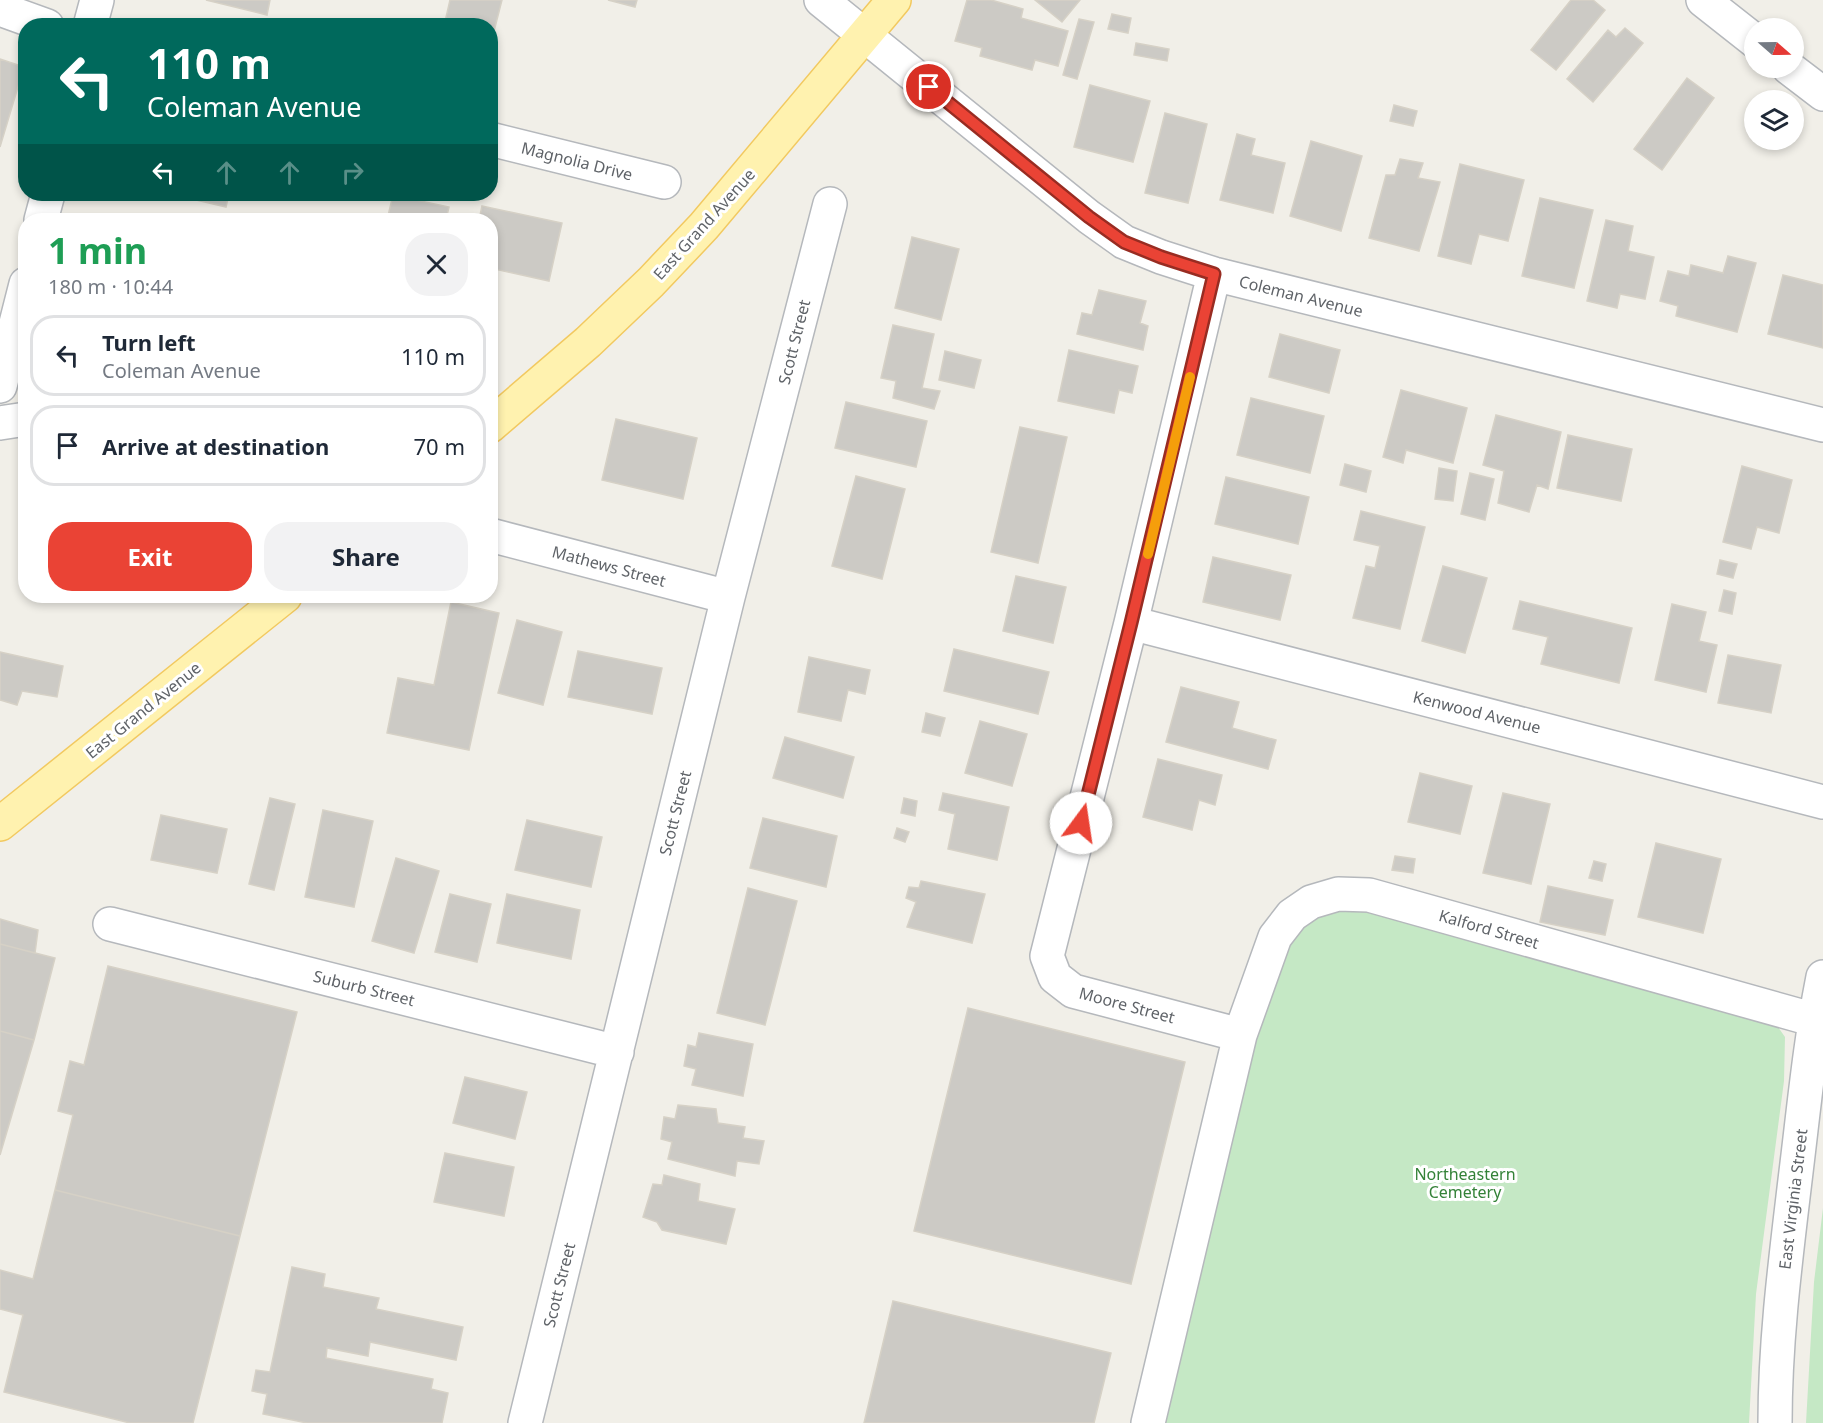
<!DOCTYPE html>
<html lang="en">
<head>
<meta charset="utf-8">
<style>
  body { margin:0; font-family:"Noto Sans",sans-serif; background:#f2f2f3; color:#1f2937; height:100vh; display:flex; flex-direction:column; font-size:22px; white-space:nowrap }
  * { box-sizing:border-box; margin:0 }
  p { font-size:20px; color:#747a83 }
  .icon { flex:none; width:33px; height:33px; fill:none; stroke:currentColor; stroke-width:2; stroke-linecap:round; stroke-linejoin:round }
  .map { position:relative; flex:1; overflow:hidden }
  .details { position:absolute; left:18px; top:213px; width:480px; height:390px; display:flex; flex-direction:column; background:#fff; border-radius:24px; box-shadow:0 3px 9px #0003 }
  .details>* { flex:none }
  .guide { position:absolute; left:18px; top:18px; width:480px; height:183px; border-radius:24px; box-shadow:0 3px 9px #0003; background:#00695c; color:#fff; overflow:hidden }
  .needle { width:39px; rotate:110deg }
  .controls { position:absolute; left:1744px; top:18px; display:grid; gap:12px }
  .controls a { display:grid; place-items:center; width:60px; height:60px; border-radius:50%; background:#fff; box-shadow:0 3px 9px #0003; font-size:30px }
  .pin { position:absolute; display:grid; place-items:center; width:51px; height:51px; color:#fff; margin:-26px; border:3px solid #fff; border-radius:50%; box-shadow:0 2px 6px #0007 }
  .me { position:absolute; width:66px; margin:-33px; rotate:14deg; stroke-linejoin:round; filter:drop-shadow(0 0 4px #0008) }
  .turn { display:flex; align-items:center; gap:21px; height:126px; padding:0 30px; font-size:27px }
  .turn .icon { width:78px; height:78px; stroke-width:2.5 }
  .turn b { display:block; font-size:42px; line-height:51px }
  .lanes { display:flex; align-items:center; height:57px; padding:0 30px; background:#0003; justify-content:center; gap:30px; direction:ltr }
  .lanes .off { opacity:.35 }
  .round { display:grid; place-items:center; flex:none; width:63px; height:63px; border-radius:24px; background:#f2f2f3 }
  .summary { display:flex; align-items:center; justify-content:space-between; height:102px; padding:0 30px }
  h1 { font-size:36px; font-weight:700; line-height:45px; color:#1e9e55 }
  .button { display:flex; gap:12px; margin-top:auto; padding:12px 30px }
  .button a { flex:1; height:69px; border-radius:24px; background:#ea4335; color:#fff; font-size:24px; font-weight:700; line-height:69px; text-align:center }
  .button a+a { background:#f2f2f3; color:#1f2937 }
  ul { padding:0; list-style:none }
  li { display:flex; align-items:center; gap:18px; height:81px; margin:0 12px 9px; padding:0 18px; border:3px solid #e0e1e3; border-radius:24px }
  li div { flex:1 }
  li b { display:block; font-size:22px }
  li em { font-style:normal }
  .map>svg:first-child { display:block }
</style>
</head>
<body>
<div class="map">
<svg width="1823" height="1423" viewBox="0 0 1823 1423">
  <rect width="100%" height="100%" fill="#f1efe8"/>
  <path fill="#c5e8c5" d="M1354,902L1764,1018L1778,1027L1785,1037L1784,1081L1756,1294L1749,1423H1156L1272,975L1303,922Z
    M1823,1208V1423H1806L1814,1282Z"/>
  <path fill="#cccac5" stroke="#d6d1c6" stroke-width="1.5" d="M206,0H270L267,15Z
    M450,0H502L490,47V26H444Z
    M608,0H637L635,7Z
    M967,0H991L1023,9L1021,18L1068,31L1058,66L1035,60L1032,70L980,56L982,48L955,41Z
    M1035,0H1080L1062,22Z
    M1571,0H1593L1605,10L1556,70L1531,50Z
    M1112,14L1131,18L1128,33L1108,29Z
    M1079,19L1094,22L1077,79L1063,75Z
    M1625,28L1643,43L1593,102L1567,79L1608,30L1616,37Z
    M1136,43L1169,49L1167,61L1134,55Z
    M0,59L24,67L0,147Z
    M1687,78L1714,98L1662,170L1634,149Z
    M1090,85L1150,101L1133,162L1074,147Z
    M1394,105L1417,111L1413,126L1390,121Z
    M1165,113L1207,124L1188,203L1145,193Z
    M1237,134L1255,139L1251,155L1285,163L1273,213L1220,200Z
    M1311,141L1362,156L1341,231L1290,216Z
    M1400,159L1423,163L1418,178L1440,182L1419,251L1369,238L1386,175H1395Z
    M1460,164L1524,180L1508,241L1479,234L1471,264L1438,256Z
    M171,194H229L226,207Z
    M393,195L449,207L446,220H387Z
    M1540,198L1593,210L1574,288L1522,276Z
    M482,206L562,223L549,281L490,268V220H479Z
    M1606,220L1633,226L1628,251L1654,257L1645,299L1620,294L1617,308L1587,301Z
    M912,237L959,249L941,320L895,308Z
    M1728,256L1756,263L1737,332L1676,316L1678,306L1660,301L1668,271L1689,276L1691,265L1723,273Z
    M1783,275L1823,285V348L1768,334Z
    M1099,290L1146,301L1140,323L1148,326L1143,350L1077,334L1082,313L1092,315Z
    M893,325L934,334L922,388L940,391L934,409L893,398L896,381L881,378Z
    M1280,334L1340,350L1329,393L1269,377Z
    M1069,350L1138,366L1132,393L1119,390L1114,413L1058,401Z
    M945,351L981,360L974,388L939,380Z
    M1401,390L1467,408L1453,463L1406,450L1403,463L1383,457Z
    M1251,398L1324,416L1310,473L1237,455Z
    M846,402L927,421L916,467L835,448Z
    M1496,415L1561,432L1548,489L1537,485L1529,512L1498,503L1504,471L1483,465Z
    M616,419L697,438L683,499L602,480Z
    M1020,427L1067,437L1038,563L991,552Z
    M1568,435L1632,449L1621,501L1557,488Z
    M1345,464L1371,471L1366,492L1340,485Z
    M1742,466L1792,480L1779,533L1757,527L1751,549L1723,542Z
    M1439,468L1457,471L1453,501L1435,499Z
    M1470,473L1494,479L1485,520L1461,514Z
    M856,476L905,489L882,579L832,566Z
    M1226,477L1309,497L1298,544L1215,524Z
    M1361,511L1425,527L1400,629L1353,618L1366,566L1375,568L1380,546L1354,540Z
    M1213,557L1291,575L1280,620L1203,602Z
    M1720,560L1737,564L1733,578L1717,574Z
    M1443,566L1487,578L1465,653L1422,641Z
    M1016,576L1066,587L1053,643L1003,631Z
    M1724,590L1736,593L1732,614L1719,611Z
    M1520,601L1632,628L1619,683L1541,664L1548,637L1513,629Z
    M451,602L499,613L469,750L387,733L398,678L434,685Z
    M1672,604L1706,612L1699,641L1717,645L1706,692L1655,680Z
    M517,620L562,632L543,705L498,693Z
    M954,649L1049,672L1038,714L944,691Z
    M578,651L662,668L652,714L568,697Z
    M0,652L63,666L57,697L22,691L17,705L0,700Z
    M1728,655L1781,665L1771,713L1718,703Z
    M809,657L870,670L865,694L848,690L841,721L798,712Z
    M1181,687L1239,702L1232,728L1276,740L1268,769L1166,742Z
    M926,713L945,718L940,736L922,732Z
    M980,721L1027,734L1012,786L965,773Z
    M785,737L854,757L843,798L773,778Z
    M1158,759L1222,775L1215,805L1199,800L1192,830L1143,817Z
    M1420,773L1472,786L1460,834L1408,822Z
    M943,793L1009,807L997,860L948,849L955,814L939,810Z
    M1503,793L1550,804L1531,884L1483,873Z
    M270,798L295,804L274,890L249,884Z
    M904,798L917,801L915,816L901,813Z
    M323,810L373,821L354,907L305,897Z
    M161,815L227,829L217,873L151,860Z
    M763,818L837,836L826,887L750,868Z
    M527,820L602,837L591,887L515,870Z
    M897,828L909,832L905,842L894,838Z
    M1656,843L1721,859L1703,933L1638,917Z
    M1395,856L1415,859L1413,873L1392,870Z
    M396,858L439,871L414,953L372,941Z
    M1594,861L1606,864L1602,881L1589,878Z
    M921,881L985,894L972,943L907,927L916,902L906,898L909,887L919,888Z
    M1548,886L1613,900L1605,935L1540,922Z
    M748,888L797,901L765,1025L717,1013Z
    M450,894L491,904L477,962L435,952Z
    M507,894L580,910L571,959L497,943Z
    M0,919L38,930L35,953L0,944Z
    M0,944L55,958L34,1040L0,1031Z
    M108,966L297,1012L240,1236L55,1190L73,1115L58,1111L70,1061L84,1065Z
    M968,1008L1185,1062L1131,1284L914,1231Z
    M0,1031L34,1040L0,1155Z
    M699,1033L753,1044L743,1096L692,1085L696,1069L684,1066L688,1045L696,1047Z
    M465,1077L527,1092L515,1139L453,1123Z
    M678,1105L716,1109L718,1123L745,1127L743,1138L764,1141L759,1164L737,1161L735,1176L668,1159L672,1142L661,1139L664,1117L675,1119Z
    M445,1153L514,1167L504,1216L434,1202Z
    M664,1175L700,1184L698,1201L735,1209L726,1244L662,1230L657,1222L643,1217L653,1184L662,1185Z
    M55,1190L240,1236L193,1423H130L4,1392L23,1315L0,1309V1270L33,1279Z
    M292,1267L325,1274L323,1287L379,1298L376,1309L463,1327L456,1360L370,1342L368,1356L327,1348L326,1358L433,1379L431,1389L448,1393L442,1423H307L263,1414L267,1394L252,1391L256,1370L270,1372Z
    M893,1301L1111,1353L1094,1423H864Z"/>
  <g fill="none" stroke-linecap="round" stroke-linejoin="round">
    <defs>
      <path id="minor" d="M821,0L1089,217L1124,242L1161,257L1214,274L1823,425
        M1703,0L1755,41
        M0,9L47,26
        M90,26L97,0
        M1789,68L1823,94
        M490,139L664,182
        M41,220L48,194
        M0,386L26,284
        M0,423L26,419
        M490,535L728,597
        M1131,623L1823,802
        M110,924L617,1052
        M1240,1035L1275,937L1292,915L1311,902L1338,894L1369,895L1815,1020
        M525,1423L728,597L830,204
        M1148,1423L1240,1035L1073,991L1055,977L1047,956L1131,623L1214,274
        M1775,1423C1775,1339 1786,1256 1796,1172C1804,1107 1810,1042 1823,977"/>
      <path id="major" d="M490,426L588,342L651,282L704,226L894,0
        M0,824L285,596"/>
    </defs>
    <use href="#minor" stroke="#b5b8bc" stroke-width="36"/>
    <use href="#major" stroke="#f2c960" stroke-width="36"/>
    <use href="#minor" stroke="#fff" stroke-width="33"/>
    <use href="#major" stroke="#fff2af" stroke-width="33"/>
  </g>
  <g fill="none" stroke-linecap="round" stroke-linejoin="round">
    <defs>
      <path id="route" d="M929,87L1089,217L1124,242L1161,257L1214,274L1131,623L1081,823"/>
    </defs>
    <use href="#route" stroke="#982c22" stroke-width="15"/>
    <use href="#route" stroke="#ea4335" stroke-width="10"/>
    <path stroke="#f59e0b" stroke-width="10" d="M1148,554L1190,377"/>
  </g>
  <g text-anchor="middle" stroke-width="6" stroke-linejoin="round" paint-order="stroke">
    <g font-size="16" fill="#5f6368" stroke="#fff">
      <text transform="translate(577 161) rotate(14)" y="6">Magnolia Drive</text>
      <text transform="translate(704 224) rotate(-48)" y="6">East Grand Avenue</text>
      <text transform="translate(1301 296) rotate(14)" y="6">Coleman Avenue</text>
      <text transform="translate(794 342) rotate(-76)" y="6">Scott Street</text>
      <text transform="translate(609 566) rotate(15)" y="6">Mathews Street</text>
      <text transform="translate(143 710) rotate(-39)" y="6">East Grand Avenue</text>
      <text transform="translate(1477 712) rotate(14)" y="6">Kenwood Avenue</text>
      <text transform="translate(675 813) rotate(-76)" y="6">Scott Street</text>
      <text transform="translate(1489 929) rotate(16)" y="6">Kalford Street</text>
      <text transform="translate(364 988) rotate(14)" y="6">Suburb Street</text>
      <text transform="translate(1127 1005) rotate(15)" y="6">Moore Street</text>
      <text transform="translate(1793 1199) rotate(-83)" y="6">East Virginia Street</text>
      <text transform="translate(559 1285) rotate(-76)" y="6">Scott Street</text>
    </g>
    <g font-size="16" fill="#348238" stroke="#fff">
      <text x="1465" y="1180">Northeastern<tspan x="1465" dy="18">Cemetery</tspan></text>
    </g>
  </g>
</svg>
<div class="controls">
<a><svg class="needle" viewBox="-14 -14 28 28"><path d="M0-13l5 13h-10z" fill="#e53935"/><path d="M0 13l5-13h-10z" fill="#747a83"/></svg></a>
<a><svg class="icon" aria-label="layers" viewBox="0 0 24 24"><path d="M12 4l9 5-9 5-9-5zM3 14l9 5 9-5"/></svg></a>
</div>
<div class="pin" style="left:929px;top:87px;background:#d93025"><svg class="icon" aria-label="arrive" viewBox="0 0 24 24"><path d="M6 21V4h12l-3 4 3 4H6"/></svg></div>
<svg class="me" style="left:1081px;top:823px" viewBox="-20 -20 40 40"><circle r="19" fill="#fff"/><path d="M0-13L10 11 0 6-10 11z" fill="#ea4335"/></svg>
<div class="guide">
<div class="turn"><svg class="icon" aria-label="left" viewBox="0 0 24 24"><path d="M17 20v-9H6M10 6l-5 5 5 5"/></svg><div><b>110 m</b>Coleman Avenue</div></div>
<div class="lanes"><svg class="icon" aria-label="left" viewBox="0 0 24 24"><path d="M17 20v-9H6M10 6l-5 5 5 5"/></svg><svg class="icon off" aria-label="ahead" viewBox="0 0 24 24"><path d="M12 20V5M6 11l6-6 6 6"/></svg><svg class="icon off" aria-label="ahead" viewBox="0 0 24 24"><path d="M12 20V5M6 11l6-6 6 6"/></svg><svg class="icon off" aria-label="right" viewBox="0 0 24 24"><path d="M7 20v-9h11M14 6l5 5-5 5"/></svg></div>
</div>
<section class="details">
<div class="summary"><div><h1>1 min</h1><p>180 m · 10:44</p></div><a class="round"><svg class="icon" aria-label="close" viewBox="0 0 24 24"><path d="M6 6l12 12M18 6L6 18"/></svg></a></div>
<ul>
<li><svg class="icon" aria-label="left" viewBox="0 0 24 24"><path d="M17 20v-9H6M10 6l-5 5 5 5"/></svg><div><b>Turn left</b><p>Coleman Avenue</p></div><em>110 m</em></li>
<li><svg class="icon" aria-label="arrive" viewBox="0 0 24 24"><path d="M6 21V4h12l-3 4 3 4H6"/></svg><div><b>Arrive at destination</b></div><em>70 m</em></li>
</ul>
<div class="button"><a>Exit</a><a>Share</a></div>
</section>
</div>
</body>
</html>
